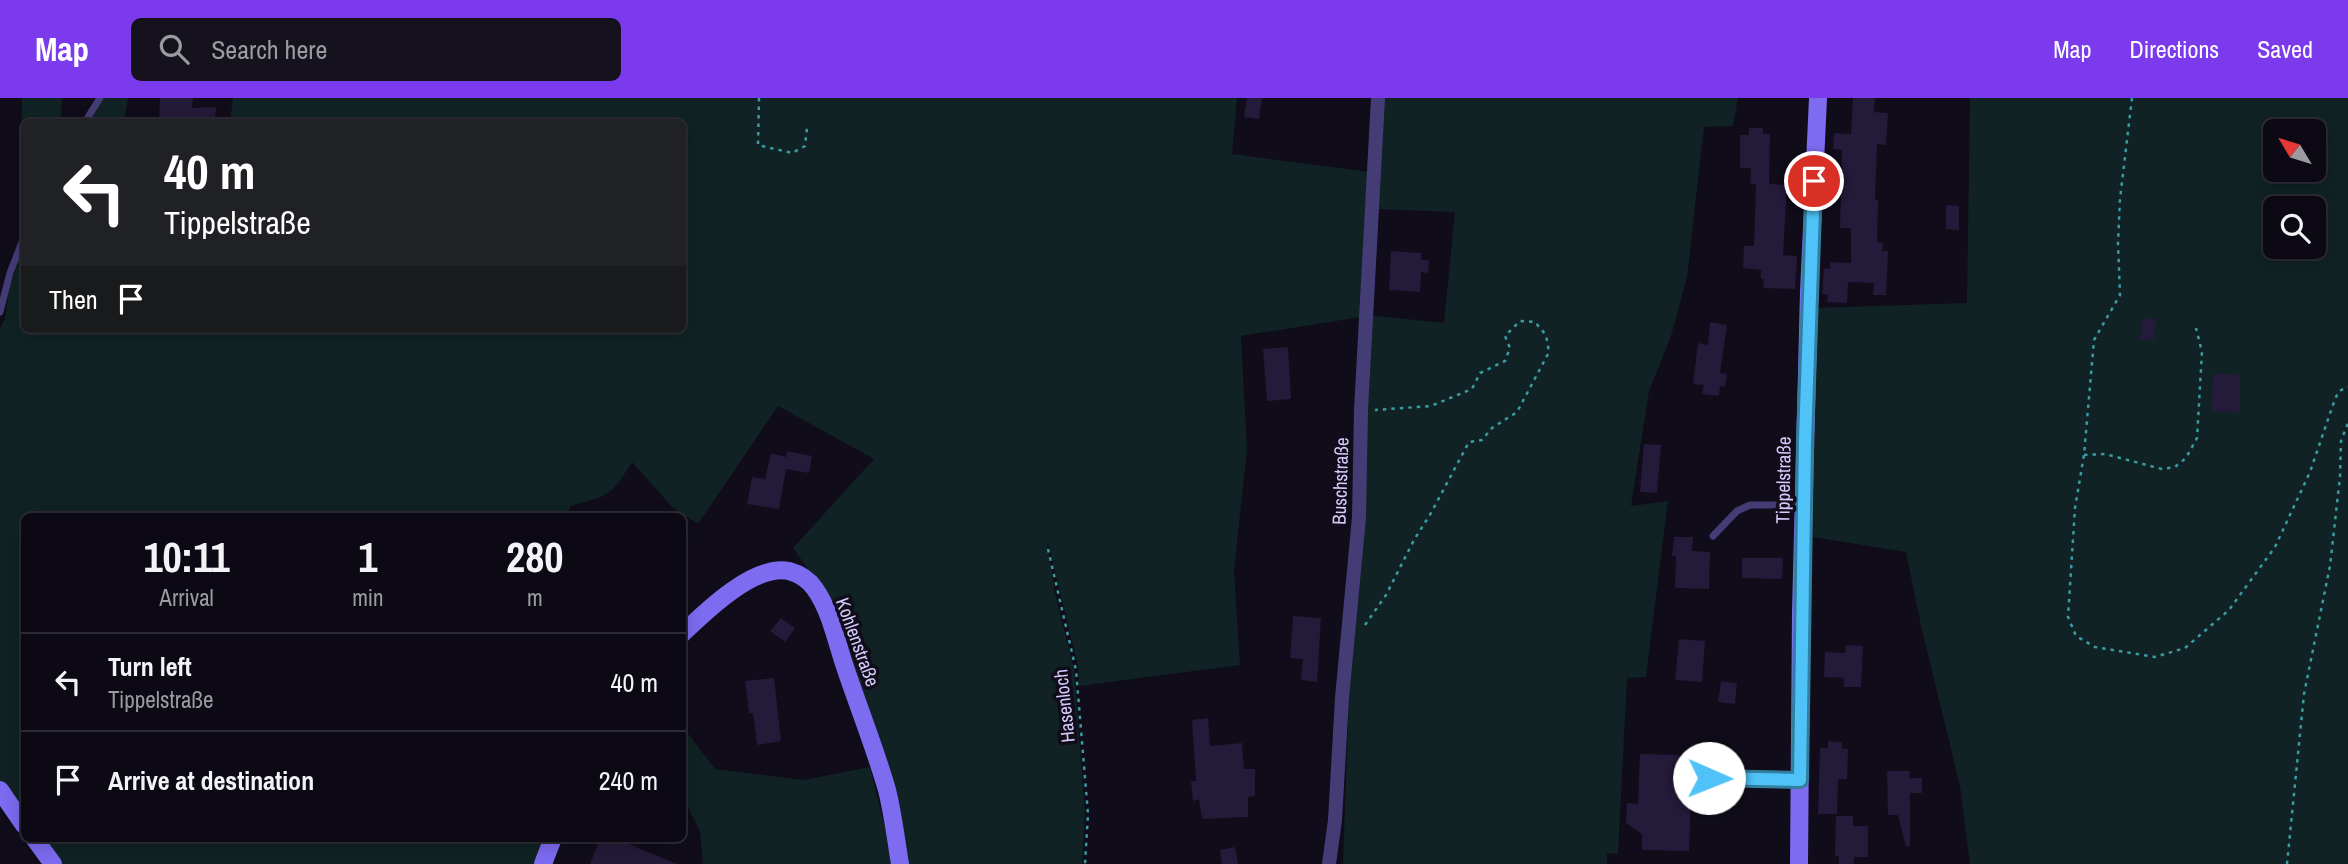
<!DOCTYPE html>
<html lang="en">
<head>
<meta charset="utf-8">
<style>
  body { margin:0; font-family:"Archivo Narrow",sans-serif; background:#15121d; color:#f1f3f6; height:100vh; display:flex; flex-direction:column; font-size:26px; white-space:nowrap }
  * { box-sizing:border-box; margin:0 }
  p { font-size:23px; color:#9a9aa0 }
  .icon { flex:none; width:38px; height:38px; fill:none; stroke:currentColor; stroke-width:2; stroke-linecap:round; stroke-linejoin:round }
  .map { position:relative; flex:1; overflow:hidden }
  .side { position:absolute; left:21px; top:415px; width:665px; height:329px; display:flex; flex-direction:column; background:#0c0914; border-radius:10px; box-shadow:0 4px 18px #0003,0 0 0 2px #2c2a34 }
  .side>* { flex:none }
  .guide { position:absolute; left:21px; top:21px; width:665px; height:214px; border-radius:10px; box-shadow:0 4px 18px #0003,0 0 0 2px #2c2a34; background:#202124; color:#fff; overflow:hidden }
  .needle { width:46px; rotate:308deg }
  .fabs { position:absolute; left:2263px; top:21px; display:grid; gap:14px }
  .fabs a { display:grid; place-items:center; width:63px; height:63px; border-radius:10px; background:#0c0914; box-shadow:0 4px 18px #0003,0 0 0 2px #2c2a34; font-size:35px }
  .pin { position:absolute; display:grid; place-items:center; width:60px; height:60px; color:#fff; margin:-30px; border:4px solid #fff; border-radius:50%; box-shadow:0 2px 7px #0007 }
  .me { position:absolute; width:77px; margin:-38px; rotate:91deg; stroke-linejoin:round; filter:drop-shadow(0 0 5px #0008) }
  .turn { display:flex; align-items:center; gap:24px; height:147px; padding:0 28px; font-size:32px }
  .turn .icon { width:91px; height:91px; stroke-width:2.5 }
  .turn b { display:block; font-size:49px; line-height:60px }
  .then { display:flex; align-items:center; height:66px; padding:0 28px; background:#0003; gap:14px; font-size:26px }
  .eta { display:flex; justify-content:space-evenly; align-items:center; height:119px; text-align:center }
  .eta b { font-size:42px; font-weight:800; line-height:49px }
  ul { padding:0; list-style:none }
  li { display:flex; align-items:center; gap:21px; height:98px; padding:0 28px; border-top:2px solid #2c2a34 }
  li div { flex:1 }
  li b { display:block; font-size:26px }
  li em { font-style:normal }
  header { display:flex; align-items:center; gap:42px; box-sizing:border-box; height:98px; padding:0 35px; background:#7c3aed; color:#fff }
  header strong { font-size:33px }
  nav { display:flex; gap:38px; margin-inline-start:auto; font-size:24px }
  .search { width:490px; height:63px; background:#15121d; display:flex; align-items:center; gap:18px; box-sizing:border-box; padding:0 24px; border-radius:10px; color:#9a9aa0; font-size:26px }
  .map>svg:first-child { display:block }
</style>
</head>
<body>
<header>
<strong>Map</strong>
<div class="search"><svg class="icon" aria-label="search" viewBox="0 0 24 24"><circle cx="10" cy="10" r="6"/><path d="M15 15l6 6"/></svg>Search here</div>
<nav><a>Map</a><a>Directions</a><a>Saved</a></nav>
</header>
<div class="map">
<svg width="2348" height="766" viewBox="0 0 2348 766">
  <rect width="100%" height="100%" fill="#100c1a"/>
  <path fill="#102223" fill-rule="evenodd" d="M22,0H62L61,24H24V39H21Z
    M104,0H128L124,24H88Z
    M233,0H1237L1232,56L1371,74L1361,219L1241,238L1247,352L1234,472L1240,567L1079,588L1078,568L1048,445H1047L1055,495L1074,571L1085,715L1082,766H903L820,488L793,450L874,361L778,308L698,426L672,409L632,364C611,399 607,398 570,408L568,418H24V723L0,683V230L5,221L9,191L24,147V231H682V24H230Z
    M1384,0H1738L1733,28L1704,29L1687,179L1671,238L1649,293L1631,408L1668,403L1646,579L1627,580L1618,756L1607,755V766H1343L1349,596L1360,481L1368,217L1444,225L1455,114L1377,111Z
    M1970,0H2348V766H1970L1960,688L1922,532L1906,454L1813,439L1815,210L1967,205ZM2275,33H2314V72H2275ZM2275,110H2314V149H2275Z
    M683,629L715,671L804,682L870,669L894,766H703L700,734L683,699Z
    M37,740H549L539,766H57Z"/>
  <path fill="#241a39" d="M160,0H193L192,10L216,9L215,22L159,24Z
    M1247,0H1262L1259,21L1244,19Z
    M1853,0H1875L1874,14L1888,15L1886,47L1877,46L1875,102H1878L1877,144L1883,145L1882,153H1888L1886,197H1873L1874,185L1848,184L1847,205L1827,204L1828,197L1822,196L1824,170L1830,171V164L1851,165V130H1840L1842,52L1833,51L1834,35L1851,36Z
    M1749,30H1763V36H1770L1769,86L1787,87L1783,157L1797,158L1795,191L1763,190L1764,181H1761V172L1743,170L1744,148H1754L1756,86H1750L1751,70H1740V37H1749Z
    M1946,107L1959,108V132L1946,131Z
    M1391,153L1421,155V162H1429L1428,175L1421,174L1420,194L1389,192Z
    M2142,220L2156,221L2154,242L2140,241Z
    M1710,224L1727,227L1720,275L1727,276L1725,289L1720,288L1719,298L1702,296L1704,287L1693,286L1698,245L1708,247Z
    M1288,249L1291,301L1267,303L1263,251Z
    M2213,275L2240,277V315L2211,313Z
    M1644,346L1661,347L1657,395L1640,394Z
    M787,353L812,358L809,375L786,371L779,411L747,406L752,379L765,381L771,355L786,359Z
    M1674,439H1693L1692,453L1710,454L1709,491L1675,490L1676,458H1672Z
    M1742,460H1783L1782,481L1742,480Z
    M1293,518L1321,520L1317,584L1301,582L1303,561L1290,560Z
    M781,520L795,530L785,544L770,533Z
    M1679,541L1705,543L1702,584L1675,582Z
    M1846,547L1863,548L1861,589H1844V580L1824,579L1825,554L1845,555Z
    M774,580L781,643L757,647L753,615H749L745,583Z
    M1721,583L1737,585L1735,606L1718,604Z
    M1208,620L1210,648L1242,645L1244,671H1255V698L1248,699V719L1202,721L1199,701L1193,703L1191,683H1196L1192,622Z
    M1828,643L1842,644V651H1848L1847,681H1838L1837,716H1818L1820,650H1828Z
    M1640,656L1679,657L1678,679H1683L1682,696H1691L1689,753L1642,752V736L1626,725L1627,705L1638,706Z
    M1887,673H1910L1909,680H1922V695H1910V748L1906,749L1898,717H1888Z
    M1836,718H1853V728H1868V759H1854V766H1839V758H1835Z
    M600,740H614L677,766H590Z
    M1235,749L1238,766H1222L1220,752Z"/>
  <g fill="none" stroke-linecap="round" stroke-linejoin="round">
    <path stroke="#389ca1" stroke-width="2.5" stroke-dasharray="3.5 5" stroke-linecap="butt" d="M759,0L758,47L792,55L805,48L807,30
      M2132,0L2120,101L2118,145L2120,197L2094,242L2084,357L2075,410L2068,519L2076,538L2095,549L2155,559L2185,550L2229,512L2275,449L2310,374L2335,301L2339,293L2348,289
      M2084,357L2105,356L2162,371L2175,369L2186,360L2197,340L2202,254L2196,230
      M1048,451L1076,572L1088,716L1085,766
      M1365,527L1386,497L1414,442L1431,415L1469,344L1482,342L1492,330L1517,314L1549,254L1546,237L1535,224L1520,223L1505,238L1510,250L1505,263L1480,275L1472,291L1431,308L1375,312
      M2287,766L2304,596L2330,468L2340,379L2341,343L2348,325"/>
    <path stroke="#443c75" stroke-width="7" d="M85,24L100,0
      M0,214L10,175L24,139
      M1713,438L1737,413L1750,407H1803
      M1709,680L1800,682"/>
    <path stroke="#443c75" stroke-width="14" d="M1329,766L1335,722L1342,600L1359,419L1361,312L1378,0"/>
    <path stroke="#7d6bf0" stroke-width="18" d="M682,536C706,513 754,466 789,473C800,476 809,482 815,491C830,512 836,542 844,566C858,608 875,650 887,692C893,716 896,742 900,766
      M0,692L24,727
      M34,740L53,766
      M543,766L553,740
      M1799,766L1801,515L1809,194L1818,0"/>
  </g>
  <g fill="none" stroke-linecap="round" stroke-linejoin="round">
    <defs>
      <path id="route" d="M1709,680L1800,682L1805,342L1814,83"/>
    </defs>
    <use href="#route" stroke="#337fa1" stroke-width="18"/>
    <use href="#route" stroke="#4fc3f7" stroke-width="12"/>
  </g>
  <g text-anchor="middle" stroke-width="7" stroke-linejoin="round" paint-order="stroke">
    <g font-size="19" fill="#d5cbfa" stroke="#100c1a">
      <text transform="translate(1783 382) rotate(-89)" y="7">Tippelstraße</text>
      <text transform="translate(1340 383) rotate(-88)" y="7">Buschstraße</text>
      <text transform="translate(858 544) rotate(70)" y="7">Kohlenstraße</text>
      <text transform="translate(1064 608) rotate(-96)" y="7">Hasenloch</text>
    </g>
  </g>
</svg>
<div class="fabs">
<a><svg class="needle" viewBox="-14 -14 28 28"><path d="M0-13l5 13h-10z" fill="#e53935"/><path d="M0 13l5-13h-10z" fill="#9a9aa0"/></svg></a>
<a><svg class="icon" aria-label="search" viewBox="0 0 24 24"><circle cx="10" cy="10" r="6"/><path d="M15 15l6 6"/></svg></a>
</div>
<div class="pin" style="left:1814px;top:83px;background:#d93025"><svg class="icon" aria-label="arrive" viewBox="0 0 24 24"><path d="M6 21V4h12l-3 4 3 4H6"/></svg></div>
<svg class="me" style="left:1709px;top:680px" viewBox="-20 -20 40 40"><circle r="19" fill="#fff"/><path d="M0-13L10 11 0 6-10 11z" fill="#4fc3f7"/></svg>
<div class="guide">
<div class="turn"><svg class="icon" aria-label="left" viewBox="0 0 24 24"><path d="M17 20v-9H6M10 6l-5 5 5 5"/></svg><div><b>40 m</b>Tippelstraße</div></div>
<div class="then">Then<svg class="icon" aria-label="arrive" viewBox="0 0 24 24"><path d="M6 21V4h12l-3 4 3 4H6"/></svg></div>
</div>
<section class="side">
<div class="eta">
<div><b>10:11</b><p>Arrival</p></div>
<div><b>1</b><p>min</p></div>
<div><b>280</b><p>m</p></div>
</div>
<ul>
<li><svg class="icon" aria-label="left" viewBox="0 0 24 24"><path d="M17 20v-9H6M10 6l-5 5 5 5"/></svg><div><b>Turn left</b><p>Tippelstraße</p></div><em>40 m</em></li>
<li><svg class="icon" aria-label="arrive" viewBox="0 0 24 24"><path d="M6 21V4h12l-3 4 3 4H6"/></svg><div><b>Arrive at destination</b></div><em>240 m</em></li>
</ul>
</section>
</div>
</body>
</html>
